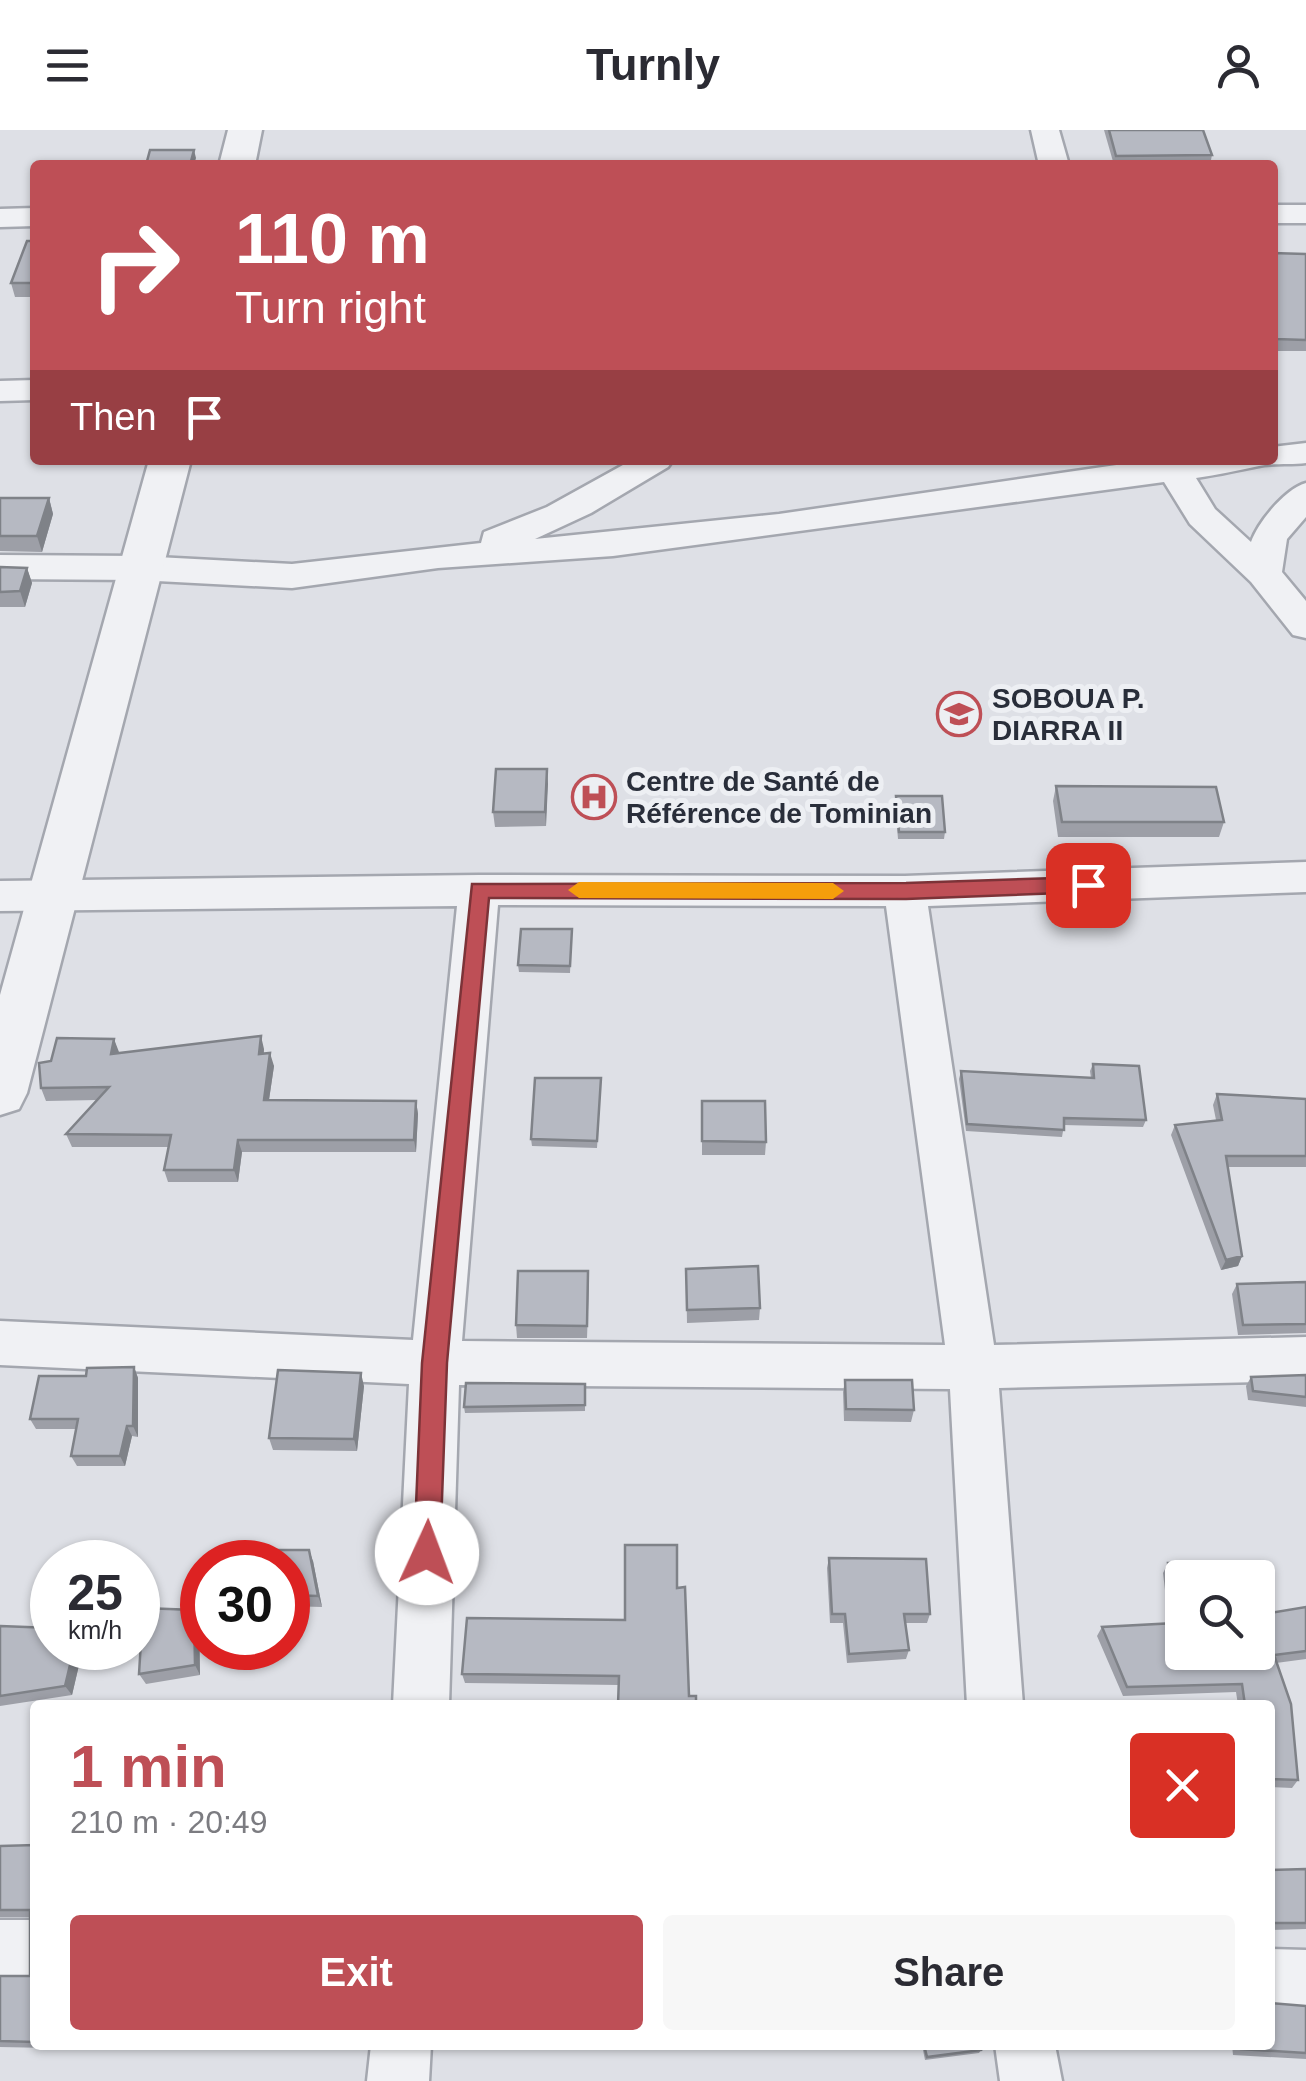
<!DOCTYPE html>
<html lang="en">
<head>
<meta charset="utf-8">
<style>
  body { margin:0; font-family:Arial,sans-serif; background:#f7f7f7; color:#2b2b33; height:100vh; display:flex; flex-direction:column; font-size:38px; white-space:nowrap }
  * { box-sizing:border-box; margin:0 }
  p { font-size:32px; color:#7c7c81 }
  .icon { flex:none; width:55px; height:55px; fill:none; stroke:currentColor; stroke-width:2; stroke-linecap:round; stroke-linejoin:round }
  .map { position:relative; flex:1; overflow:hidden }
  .details { position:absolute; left:30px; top:1570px; width:1245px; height:350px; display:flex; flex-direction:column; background:#fff; border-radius:10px; box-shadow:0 2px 8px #0004 }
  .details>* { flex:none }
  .hud { position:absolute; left:30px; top:30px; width:1248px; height:305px; border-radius:10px; box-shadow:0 2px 8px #0004; background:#be4f56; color:#fff; overflow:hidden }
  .buttons { position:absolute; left:1165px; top:1430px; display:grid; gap:20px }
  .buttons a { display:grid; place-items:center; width:110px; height:110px; border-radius:10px; background:#fff; box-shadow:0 2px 8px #0004; font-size:50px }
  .speed { position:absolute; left:30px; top:1410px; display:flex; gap:20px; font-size:50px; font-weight:700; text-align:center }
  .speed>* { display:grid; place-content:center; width:130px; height:130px; border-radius:50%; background:#fff; box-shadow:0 2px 8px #0004; line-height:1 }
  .speed small { font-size:25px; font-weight:400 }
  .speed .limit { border:15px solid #d22; background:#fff; color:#111 }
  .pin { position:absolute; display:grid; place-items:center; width:85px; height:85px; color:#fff; margin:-42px; border-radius:20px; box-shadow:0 5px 15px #0006 }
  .me { position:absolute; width:110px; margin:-55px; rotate:2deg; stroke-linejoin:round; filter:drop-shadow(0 0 8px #0008) }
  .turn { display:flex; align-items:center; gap:35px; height:210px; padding:0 40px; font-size:45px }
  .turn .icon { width:130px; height:130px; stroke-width:2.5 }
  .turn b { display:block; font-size:70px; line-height:85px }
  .then { display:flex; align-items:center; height:95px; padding:0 40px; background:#0003; gap:20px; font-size:38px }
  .round { display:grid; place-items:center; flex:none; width:105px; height:105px; border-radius:10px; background:#f7f7f7 }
  .summary { display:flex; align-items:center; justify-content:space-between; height:170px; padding:0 40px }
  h1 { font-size:60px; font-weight:700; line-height:75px; color:#be4f56 }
  .cta { display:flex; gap:20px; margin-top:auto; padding:20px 40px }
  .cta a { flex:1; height:115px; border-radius:10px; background:#be4f56; color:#fff; font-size:40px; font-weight:700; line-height:115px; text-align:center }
  .cta a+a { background:#f7f7f7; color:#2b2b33 }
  header { display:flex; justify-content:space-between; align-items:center; height:130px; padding:0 40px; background:#fff; font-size:45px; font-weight:700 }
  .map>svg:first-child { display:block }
</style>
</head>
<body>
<header><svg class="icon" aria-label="menu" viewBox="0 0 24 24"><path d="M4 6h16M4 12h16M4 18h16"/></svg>Turnly<svg class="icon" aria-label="person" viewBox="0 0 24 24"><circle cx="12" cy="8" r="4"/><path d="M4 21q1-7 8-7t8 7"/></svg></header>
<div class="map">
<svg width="1306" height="1951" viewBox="0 0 1306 1951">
  <rect width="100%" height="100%" fill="#dee0e6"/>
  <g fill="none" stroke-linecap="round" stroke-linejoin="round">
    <defs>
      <path id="minor" d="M1031,0H1059L1069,35H1039Z
        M1272,75H1306V93H1272Z
        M35,78V96L0,97V79Z
        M35,250V270L0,271V251Z
        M1306,313V333C1291,335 1271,333 1259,336C1239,340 1217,345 1196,348L1215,379L1251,412C1258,392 1285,359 1306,353V387L1287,409L1282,442L1306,471V508L1293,505L1251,452L1190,394L1164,352L613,426L438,438L292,458L138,450L0,449V425L138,426L292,434L481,413L484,402L547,377L632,330H673L668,337L591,383L535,409L779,384L1151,330H1272V317Z
        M1306,732V762L928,776L994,1215L1306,1207V1251L999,1258L1023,1575H967L950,1259L459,1255L449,1575H393L409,1254L0,1235V1191L413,1210L457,776L0,781V751L479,745L905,746ZM498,775L886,776L945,1215L462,1211Z
        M0,1790H35V1850H0Z
        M1270,1819L1306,1820V1880L1270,1879Z
        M371,1915H431L429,1951H367Z
        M995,1915H1055L1062,1951H1000Z"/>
      <path id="tertiary" d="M228,0H262L255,35H219Z
        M149,330H191L27,963L19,979L0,985V865Z"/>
    </defs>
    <use href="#minor" stroke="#a4a7af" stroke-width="5"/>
    <use href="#tertiary" stroke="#a4a7af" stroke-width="5"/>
    <use href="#minor" fill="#f0f1f4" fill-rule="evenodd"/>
    <use href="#tertiary" fill="#f0f1f4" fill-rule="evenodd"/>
  </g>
  <path fill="#9d9fa7" d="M1104,0H1203L1212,25L1210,35H1114Z
    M35,111V167H15L11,153Z
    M1272,123L1306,124V221H1273Z
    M0,368H49L53,384L42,422L0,421Z
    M0,437L27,438L32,453L25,477H0Z
    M547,639L546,696L495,697L493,682Z
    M1056,656L1224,692L1219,707H1058L1053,671Z
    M896,666L945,702L944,709H898L895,673Z
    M572,799L570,843L519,842L518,835Z
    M114,909L118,923L264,919V924L274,936L269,970L416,971L418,984L416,1022H242L238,1052H168L164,1040L168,1017H72L66,1004L97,970L46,971L41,958L51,931Z
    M1093,934L1146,990L1143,997L1064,995L1062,1007L966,1001L959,949L961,941L1091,948L1090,941Z
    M601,955L597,1018L532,1016L531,1009Z
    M1217,964L1306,969V1037H1228L1242,1126L1238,1136L1221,1140L1171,1005L1175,995L1216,990L1213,975Z
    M702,971L766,1012L765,1025H702Z
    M686,1139L760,1178L759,1190L687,1193Z
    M1306,1152V1203L1238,1205L1232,1164L1237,1154Z
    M589,1154L587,1208H517L516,1195Z
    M134,1237L138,1248V1307L132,1306L125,1336H77L71,1326L76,1299H36L30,1289L86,1246Z
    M1306,1245V1277L1248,1270L1246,1256L1251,1247Z
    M845,1250L914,1280L911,1292L844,1291L843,1262Z
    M585,1254V1281L465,1283L464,1277Z
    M364,1256L357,1321L273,1320L269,1308Z
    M829,1428L930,1484L927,1493H906L909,1520L906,1529L847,1533L843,1493H830L827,1438Z
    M313,1431L322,1477L288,1476V1432Z
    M1168,1433L1182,1522L1306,1477V1529L1276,1533L1298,1650L1292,1658L1270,1657V1575H1238L1236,1562L1123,1566L1097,1506L1102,1497L1169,1494L1163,1443Z
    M677,1458L689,1566L696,1575L619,1555L465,1553L462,1544L625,1490Z
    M194,1480L199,1491L200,1545L146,1554L139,1544Z
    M0,1496L52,1518H83L72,1565L0,1576Z
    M35,1715V1915H49V1918L0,1917V1846H30V1787H0V1716Z
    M1306,1739V1799L1270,1800V1740Z
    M1306,1876V1929L1233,1925L1232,1915H1270Z
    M922,1915H980L981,1920L979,1923L925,1930Z"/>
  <path fill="#7f8288" d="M194,20L196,28L194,35H190Z
    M49,368L53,384L42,422L37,406Z
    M27,438L32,453L25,477L20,461Z
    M547,639L548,654L546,696L545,682Z
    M261,906L264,919L262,937L259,924Z
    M114,909L119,922L115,937L111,924Z
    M270,923L274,936L267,983L264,970Z
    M416,971L418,984L416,1022L414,1010Z
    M238,1010L242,1022L238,1052L234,1040Z
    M1242,1126L1238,1136L1221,1140L1226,1130Z
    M134,1237L138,1248V1307L133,1296Z
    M361,1243L364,1256L357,1321L354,1309Z
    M127,1296L132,1306L125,1336L120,1326Z
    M309,1420L313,1431L322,1477L318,1466Z
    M194,1480L199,1491L200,1545L195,1535Z
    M74,1518H83L72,1565L65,1556Z"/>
  <path fill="#b6b9c2" stroke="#7f8288" stroke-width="2.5" d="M1109,0H1203L1212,25L1116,26Z
    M150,20H194L190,35H146Z
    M27,111H35V153H11Z
    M1272,123L1306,124V210L1276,209L1272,196Z
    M0,368H49L37,406H0Z
    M0,437L27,438L20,461L0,462Z
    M496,639H547L545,682H493Z
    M1056,656L1216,657L1224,692H1062Z
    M896,666H942L945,702H899Z
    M521,799H572L570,836L518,835Z
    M261,906L259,924L270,923L264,970L416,971L414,1010H238L234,1040H164L171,1005L66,1004L109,957L41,958L39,933L51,931L57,908L114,909L111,924Z
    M1093,934L1139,936L1146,990L1064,988V1000L967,994L961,941L1094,948Z
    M535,948H601L597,1011L531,1009Z
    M1217,964L1306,969V1026H1226L1242,1126L1226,1130L1175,995L1222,990Z
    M702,971H765L766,1012L702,1011Z
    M758,1136L760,1178L687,1180L686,1139Z
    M518,1141H588L587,1196L516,1195Z
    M1306,1152V1194L1243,1195L1237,1154Z
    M134,1237L133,1296H127L120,1326H71L78,1289H30L39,1246H86L87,1238Z
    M278,1240L361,1243L354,1309L269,1308Z
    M1306,1245V1267L1253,1261L1251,1247Z
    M845,1250H912L914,1280L846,1279Z
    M466,1253L585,1254V1275L464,1277Z
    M625,1415H677V1458L685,1457L689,1566H696V1575H618L619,1546L462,1544L467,1488L625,1490Z
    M262,1420H309L318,1466L288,1465V1432H259Z
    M829,1428L926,1429L930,1484H904L909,1520L849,1524L845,1484H832Z
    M1168,1433L1221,1435L1222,1448H1182V1522H1258V1485L1306,1477V1521L1274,1525L1291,1574L1298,1650L1270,1649V1575H1245L1242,1554L1127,1557L1102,1497L1175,1493Z
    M143,1478L194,1480L195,1535L139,1544Z
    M0,1496L52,1498V1518H74L65,1556L0,1566Z
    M35,1715V1912L0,1911V1846H30V1780H0V1716Z
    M1306,1739V1793H1270V1740Z
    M1270,1873L1306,1876V1923L1241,1919V1915H1270Z
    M924,1915H980L981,1920L927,1927Z"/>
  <path fill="#be4f56" stroke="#7c3338" stroke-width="2.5" d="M1088,747L1098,755L1088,762L906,769L489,768L447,1233L440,1423L436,1432L427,1436L418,1432L414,1423L422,1233L472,754L906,753Z"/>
  <path fill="#f59e0b" d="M579,752L833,753L844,761L833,769L579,768L568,760Z"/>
  <defs>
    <symbol id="school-ring" viewBox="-11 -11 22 22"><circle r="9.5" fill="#edeff3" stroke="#be4f56" stroke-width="1.5"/><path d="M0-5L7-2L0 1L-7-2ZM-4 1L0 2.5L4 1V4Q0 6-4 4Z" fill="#be4f56"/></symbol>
    <symbol id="hospital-ring" viewBox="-11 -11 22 22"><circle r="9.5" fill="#edeff3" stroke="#be4f56" stroke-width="1.5"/><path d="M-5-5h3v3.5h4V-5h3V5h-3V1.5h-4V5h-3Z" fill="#be4f56"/></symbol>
  </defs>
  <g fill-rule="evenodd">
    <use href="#school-ring" x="934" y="559" width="50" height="50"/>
    <use href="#hospital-ring" x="569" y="642" width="50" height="50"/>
  </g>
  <g text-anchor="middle" stroke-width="10" stroke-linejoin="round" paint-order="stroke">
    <g font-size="28" font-weight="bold" fill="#292e3a" stroke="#edeff3" text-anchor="start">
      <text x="992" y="578">SOBOUA P.<tspan x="992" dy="32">DIARRA II</tspan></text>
      <text x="626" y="661">Centre de Santé de<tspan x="626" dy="32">Référence de Tominian</tspan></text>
    </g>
  </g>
</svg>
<div class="buttons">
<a><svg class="icon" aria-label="search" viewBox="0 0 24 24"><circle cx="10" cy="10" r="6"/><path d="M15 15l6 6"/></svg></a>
</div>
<div class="speed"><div>25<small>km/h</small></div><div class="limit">30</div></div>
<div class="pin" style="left:1088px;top:755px;background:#d93025"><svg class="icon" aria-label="arrive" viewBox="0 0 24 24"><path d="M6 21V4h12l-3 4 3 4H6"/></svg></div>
<svg class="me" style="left:427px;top:1423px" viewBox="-20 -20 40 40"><circle r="19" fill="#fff"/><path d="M0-13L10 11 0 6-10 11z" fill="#be4f56"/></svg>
<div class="hud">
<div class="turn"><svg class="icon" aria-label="right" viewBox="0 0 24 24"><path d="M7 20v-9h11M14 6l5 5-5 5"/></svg><div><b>110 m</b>Turn right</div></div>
<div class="then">Then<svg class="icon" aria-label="arrive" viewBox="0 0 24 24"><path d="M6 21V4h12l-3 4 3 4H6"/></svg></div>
</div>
<section class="details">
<div class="summary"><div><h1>1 min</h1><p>210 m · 20:49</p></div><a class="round" style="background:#d93025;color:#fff"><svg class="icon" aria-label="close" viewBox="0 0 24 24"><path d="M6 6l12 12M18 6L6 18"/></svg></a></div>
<div class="cta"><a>Exit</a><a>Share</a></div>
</section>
</div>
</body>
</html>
